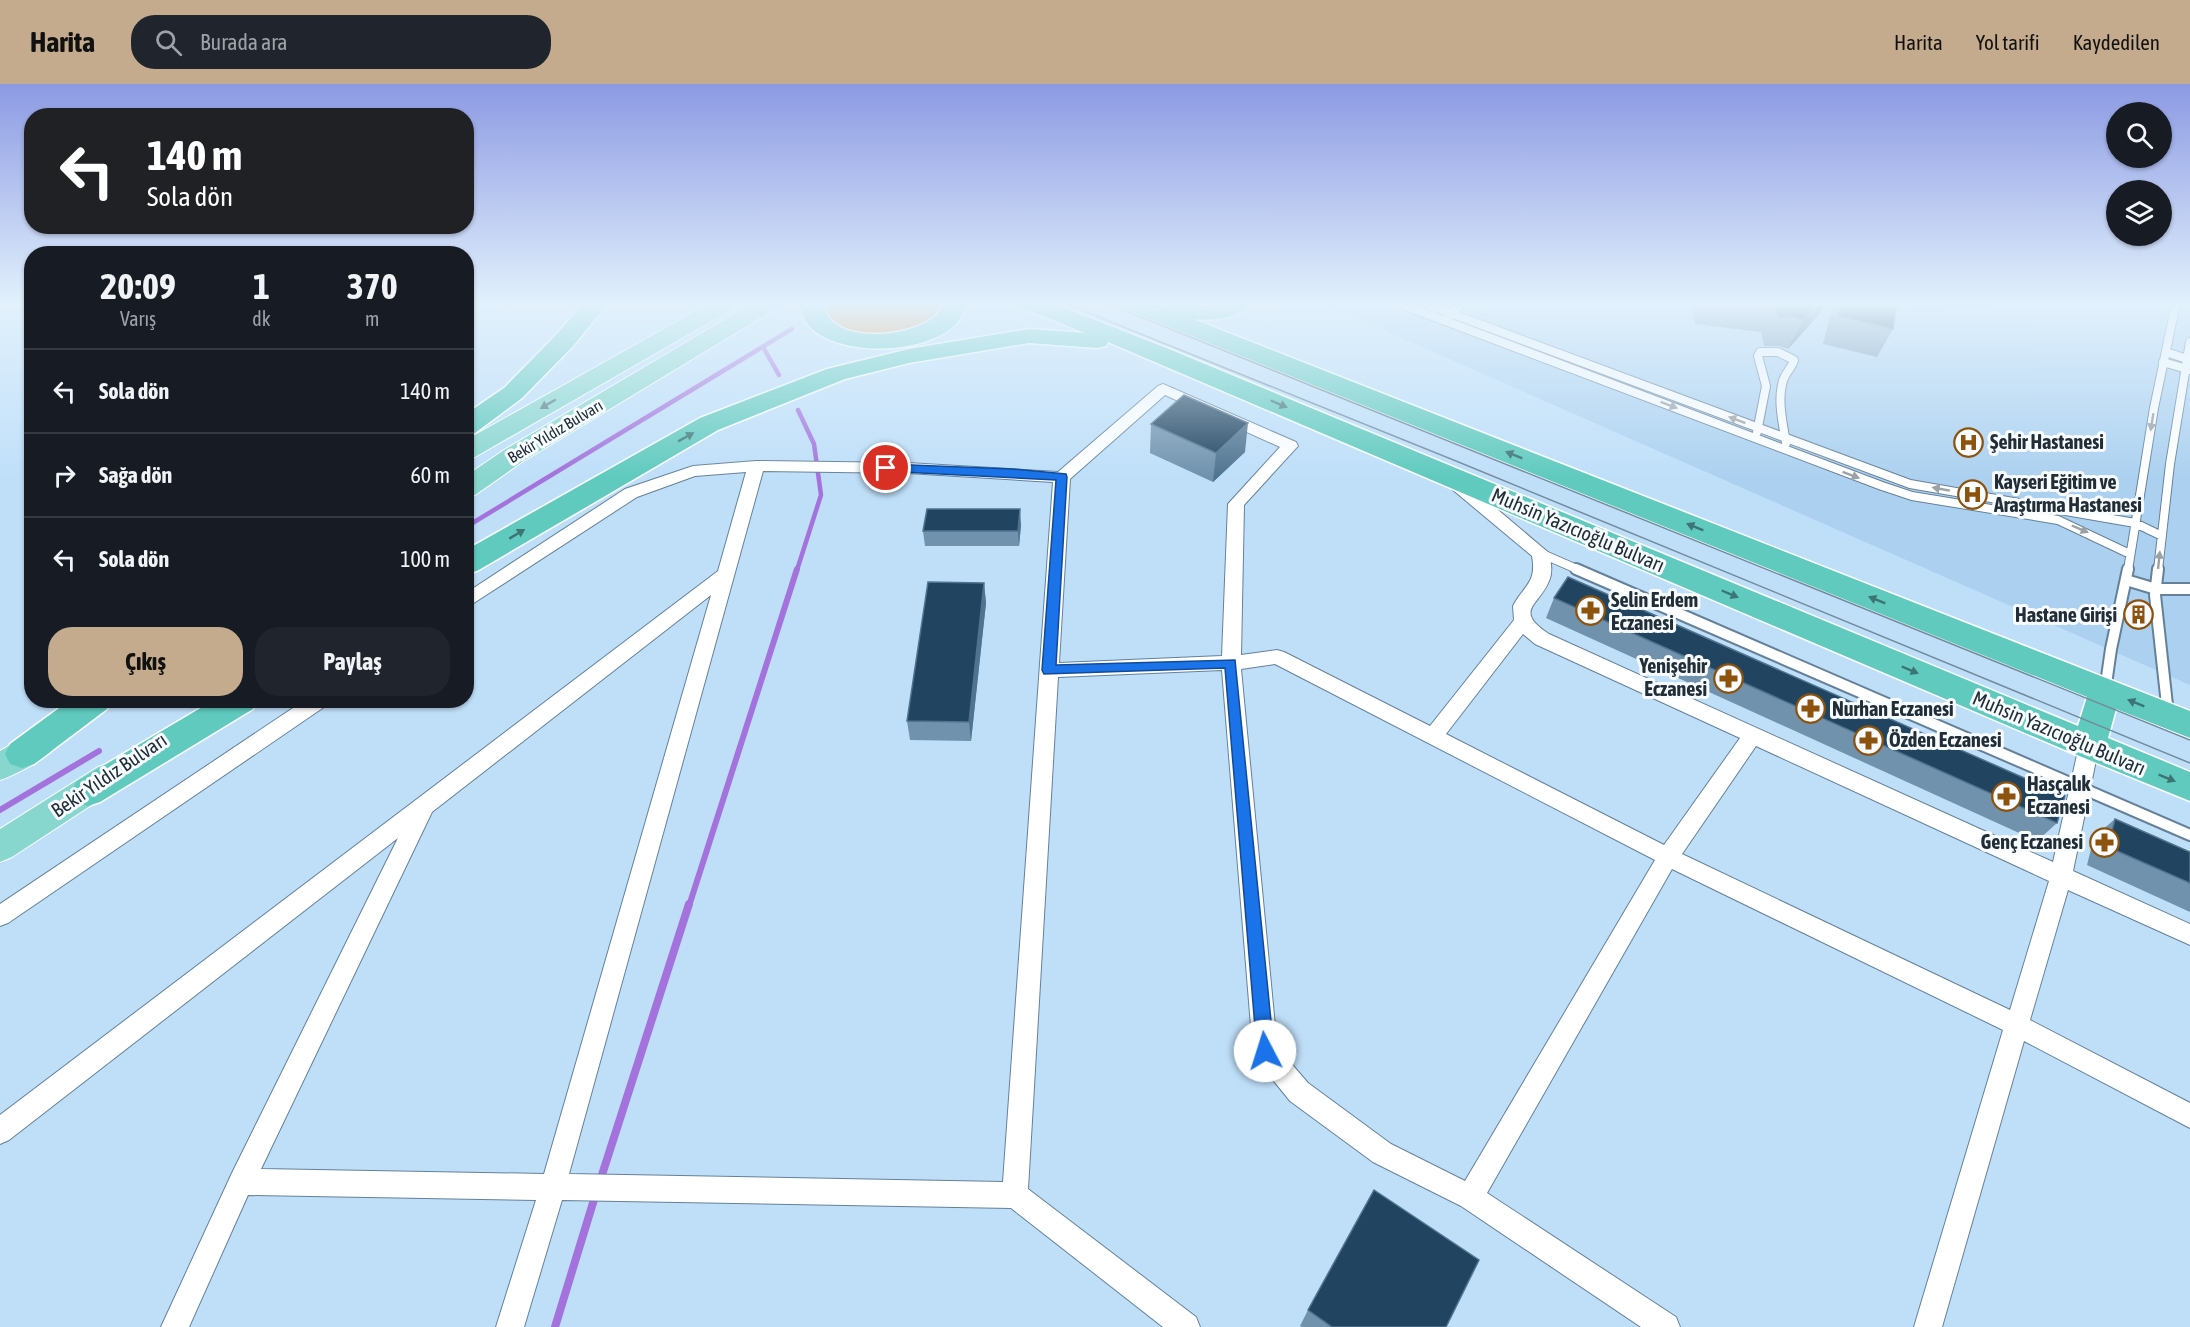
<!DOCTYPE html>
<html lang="tr">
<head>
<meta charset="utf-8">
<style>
  body { margin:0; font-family:"Asap Condensed",sans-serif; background:#20242c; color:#f1f3f6; height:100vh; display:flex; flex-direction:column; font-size:22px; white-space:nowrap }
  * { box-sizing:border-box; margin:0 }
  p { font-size:20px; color:#9ea1a6 }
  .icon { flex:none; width:33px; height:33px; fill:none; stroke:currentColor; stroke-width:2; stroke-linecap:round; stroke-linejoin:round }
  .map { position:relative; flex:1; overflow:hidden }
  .panel { position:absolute; left:24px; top:162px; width:450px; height:462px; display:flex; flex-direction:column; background:#171b24; border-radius:24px; box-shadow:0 2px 4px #0004 }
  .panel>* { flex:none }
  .hud { position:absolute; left:24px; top:24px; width:450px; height:126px; border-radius:24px; box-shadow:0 2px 4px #0004; background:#202124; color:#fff; overflow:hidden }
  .controls { position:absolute; left:2106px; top:18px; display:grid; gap:12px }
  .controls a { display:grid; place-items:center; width:66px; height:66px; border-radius:50%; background:#171b24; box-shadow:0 2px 4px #0004; font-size:30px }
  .pin { position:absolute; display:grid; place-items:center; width:51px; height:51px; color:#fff; margin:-26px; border:3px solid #fff; border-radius:50%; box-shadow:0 2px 6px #0007 }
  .me { position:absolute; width:66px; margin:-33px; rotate:355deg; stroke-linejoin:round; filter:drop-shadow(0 0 4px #0008) }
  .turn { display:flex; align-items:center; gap:21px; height:126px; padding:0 24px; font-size:27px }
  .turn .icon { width:78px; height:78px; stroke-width:2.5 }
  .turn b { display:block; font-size:42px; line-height:51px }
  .eta { display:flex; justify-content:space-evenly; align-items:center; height:102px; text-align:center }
  .eta b { font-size:36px; font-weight:700; line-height:42px }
  .primary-button { display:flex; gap:12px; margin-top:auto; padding:12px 24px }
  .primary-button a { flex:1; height:69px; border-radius:24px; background:#c4ab8d; color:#111; font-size:24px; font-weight:700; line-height:69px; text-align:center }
  .primary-button a+a { background:#20242c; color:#f1f3f6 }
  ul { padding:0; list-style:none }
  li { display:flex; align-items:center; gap:18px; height:84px; padding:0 24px; border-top:2px solid #363941 }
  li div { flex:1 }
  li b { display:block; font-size:22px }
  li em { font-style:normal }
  header { display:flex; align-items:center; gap:36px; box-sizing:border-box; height:84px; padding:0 30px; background:#c4ab8d; color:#111 }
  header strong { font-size:28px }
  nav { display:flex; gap:33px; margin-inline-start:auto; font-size:21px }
  .search { width:420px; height:54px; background:#20242c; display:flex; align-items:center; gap:15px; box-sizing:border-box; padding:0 21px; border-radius:24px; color:#9ea1a6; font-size:22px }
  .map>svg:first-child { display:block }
</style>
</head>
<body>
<header>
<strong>Harita</strong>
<div class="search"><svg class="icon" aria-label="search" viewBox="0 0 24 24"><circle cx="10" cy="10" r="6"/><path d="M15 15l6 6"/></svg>Burada ara</div>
<nav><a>Harita</a><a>Yol tarifi</a><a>Kaydedilen</a></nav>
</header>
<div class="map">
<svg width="2190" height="1243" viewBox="0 0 2190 1243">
  <rect width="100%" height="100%" fill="#bfdff9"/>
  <path fill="#acd1f0" d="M1322,219H2190V601Z"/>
  <path fill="#eb9434" d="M822,219H947V220L935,237L889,252L851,249L830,238Z"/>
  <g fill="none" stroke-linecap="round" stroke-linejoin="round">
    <path stroke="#a372dc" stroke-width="4.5" d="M763,263L779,291
      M466,443L792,245
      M797,486L821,411L814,360L798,326"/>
    <path stroke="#a372dc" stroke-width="6" d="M0,726L99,667
      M689,822L797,485"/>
    <path stroke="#a372dc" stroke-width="8" d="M600,1097L689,820
      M555,1243L596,1109"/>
    <defs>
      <path id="service-far1" d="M1398,219L1882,402L1912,412L2058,436L2130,470
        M1423,219L1910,400L2135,439L2162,452
        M1448,234L1462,219
        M2166,268L2190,276
        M2163,278L2190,286
        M1757,348L1766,302L1758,272L1760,268H1778L1794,276C1792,284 1785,289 1783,297C1777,316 1783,340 1786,359
        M1540,469L1579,486
        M2128,486L2154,324L2176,219
        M2158,486L2170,380L2190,258"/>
      <path id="service" d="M1576,485L2190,751
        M2158,485L2155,511L2168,630
        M2126,496L2156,505H2190
        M2105,607L2111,565L2128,485"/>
      <path id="minor" d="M1163,300L1296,358L1298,362L1244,421L1241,571L1277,566L1284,568L1430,642L1514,536L1513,522C1524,501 1537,499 1532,472L1447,401L1445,397L1447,393H1459L1549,469C1551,478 1553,488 1549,497C1539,522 1513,526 1549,550L2053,778L2079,662L2082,656L2089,654L2096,656L2099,662L2073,787L2190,840V861L2068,806L2030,936L2190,1019V1044L2024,957L1942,1243H1914L2003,946L1672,785L1487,1109L1676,1233L1680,1243H1641L1461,1122L1373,1078L1290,1017L1256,975L1253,967L1222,586L1058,593L1028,1105L1196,1233L1200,1243H1163L1011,1124L562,1116L524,1243H496L536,1116L248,1111L189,1243H161L232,1089L398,754L9,1056L0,1060V1031L718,487L746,388L695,392L637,413L466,524V509L625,405L693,382L756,377L908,379L1058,388L1158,302ZM1165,311L1280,363L1228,420L1222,572L1059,579L1070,395ZM763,387L908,389L1053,398L1003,1098L569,1090ZM711,511L544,1090L261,1085L432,728ZM1523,550L1535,560L1740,654L1664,761L1446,650ZM1275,580L1655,776L1465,1097L1391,1060L1308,999L1277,963L1241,585ZM1756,662L2049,797L2010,926L1682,770Z
        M305,616H329L327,621L8,839L0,842V820Z"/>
      <path id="primary" d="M710,219H737L734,224L475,373L466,375V356Z
        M753,219H780L777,224L522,378L475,411L466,414V392L504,366Z
        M45,643L56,647L61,656C52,672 18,690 0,696V667L34,647Z
        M110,679L122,683L127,692L122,701L12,773L0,778V745L98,683Z"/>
      <path id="trunk" d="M584,219H608L573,262L522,314L475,349L466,351V330L504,304L555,252Z
        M799,219H823C824,223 825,228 828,232C845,260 916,252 936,231C939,228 941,223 943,219H967C964,226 961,234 956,240C926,271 837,274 808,241C803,235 801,226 799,219Z
        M1019,219H1052L1169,265L2078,642L2087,613L1122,224L1118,219H1151L1164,224L1174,219L1207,222L1221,219H1250C1240,235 1211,237 1193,235L2190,627V654L2116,625L2108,654L2190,688V717L2077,671L1108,258L1106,262L1097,264L1029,259L909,279L845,295L718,346L477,487L466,490V466L700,334L827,285L909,265L1029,245L1085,249L1023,224Z
        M70,616H111L107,625L34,680L22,684L10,680L5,670L10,660Z
        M214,616H257L253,625L100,718L88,722L76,718L71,708L76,698Z"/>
    </defs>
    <use href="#service-far1" stroke="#648199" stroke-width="10"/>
    <use href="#service" stroke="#648199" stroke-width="14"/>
    <use href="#minor" stroke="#648199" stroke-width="2"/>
    <use href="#primary" stroke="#fff" stroke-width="2"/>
    <use href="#trunk" stroke="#fff" stroke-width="3"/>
    <use href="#service-far1" stroke="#fff" stroke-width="8"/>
    <use href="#service" stroke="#fff" stroke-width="10"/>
    <use href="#minor" fill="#fff" fill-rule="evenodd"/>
    <use href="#primary" fill="#88d7ce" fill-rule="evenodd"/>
    <use href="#trunk" fill="#60cabe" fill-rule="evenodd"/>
    <path stroke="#748a9d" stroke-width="1.5" d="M1064,219L1456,377L2190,679
      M1106,219L2190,656"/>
  </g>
  <path fill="#7092ad" d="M1691,219H1829L1788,265L1779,262H1764L1761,248L1695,240Z
    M1833,219H1989L1986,223L1897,221L1893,245L1877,273L1823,260Z
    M1151,340L1245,368L1213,398L1150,369Z
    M1021,441L1019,462H925L923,447Z
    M984,499L986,519L971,657L910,656L907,637Z
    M1554,514L2057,739L2037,757L1546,534Z
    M2115,735L2190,768V828L2087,781L2094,753Z
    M1308,1226L1446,1243H1302L1300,1242Z"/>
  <path fill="#50738f" d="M1818,219H1829L1788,265L1803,236Z
    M1248,339L1245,368L1213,398L1216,369Z
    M1020,425L1021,441L1019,462L1018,447Z
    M984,499L986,519L971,657L969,638Z"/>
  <path fill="#214561" stroke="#50738f" stroke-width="1.5" d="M1771,219H1818L1803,236L1793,233H1778L1774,219Z
    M1841,219H1897L1893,245L1838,232Z
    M1184,311L1248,339L1216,369L1151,340Z
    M927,425H1020L1018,447H923Z
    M1568,493L2065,712L2057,739L1554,514Z
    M928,498L984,499L969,638L907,637Z
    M2115,735L2190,768V799L2108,763Z
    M1374,1106L1479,1176L1446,1243H1332L1308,1226Z"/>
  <defs><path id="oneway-solid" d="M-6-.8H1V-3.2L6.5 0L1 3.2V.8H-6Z" transform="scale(1.5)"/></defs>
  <use fill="#4f7a7c" href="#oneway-solid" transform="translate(548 320) rotate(150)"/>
  <g fill="#3d7474">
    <use href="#oneway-solid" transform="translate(1279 320) rotate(23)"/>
    <use href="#oneway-solid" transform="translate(686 353) rotate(-29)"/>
    <use href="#oneway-solid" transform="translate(1514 371) rotate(-158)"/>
    <use href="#oneway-solid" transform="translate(1695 443) rotate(-158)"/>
    <use href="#oneway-solid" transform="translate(517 450) rotate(-31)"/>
    <use href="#oneway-solid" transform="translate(1730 510) rotate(23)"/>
    <use href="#oneway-solid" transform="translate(1877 516) rotate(-158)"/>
    <use href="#oneway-solid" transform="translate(1910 586) rotate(23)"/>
    <use href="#oneway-solid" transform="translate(2136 619) rotate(-158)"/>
    <use href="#oneway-solid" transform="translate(2167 694) rotate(22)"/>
  </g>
  <g fill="#9ba1a5">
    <use href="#oneway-solid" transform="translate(1669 321) rotate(21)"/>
    <use href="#oneway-solid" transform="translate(1737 336) rotate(-159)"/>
    <use href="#oneway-solid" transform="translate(2152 338) rotate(99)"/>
    <use href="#oneway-solid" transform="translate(1851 391) rotate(21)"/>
    <use href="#oneway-solid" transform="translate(1941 405) rotate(-170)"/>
    <use href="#oneway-solid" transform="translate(2080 445) rotate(23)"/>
    <use href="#oneway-solid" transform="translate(2159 476) rotate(-84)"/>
  </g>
  <linearGradient id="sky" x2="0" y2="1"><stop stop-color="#8c9ae3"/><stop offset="0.56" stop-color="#e2f1fc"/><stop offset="1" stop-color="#e2f1fc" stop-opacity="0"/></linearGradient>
  <rect width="2190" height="393" fill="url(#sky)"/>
  <path fill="#1a73e8" stroke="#114b97" stroke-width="1.5" d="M886,380L1012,385L1066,390L1067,393L1056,581L1235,576L1274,967L1271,972L1265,975L1259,972L1257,967L1225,584L1044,590L1042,586L1056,396L882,387L880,384Z"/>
  <defs>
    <symbol id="hospital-ring" viewBox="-11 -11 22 22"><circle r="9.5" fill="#f8fcfe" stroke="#8d530d" stroke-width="1.5"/><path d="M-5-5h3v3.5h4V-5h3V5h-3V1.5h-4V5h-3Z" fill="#8d530d"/></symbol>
    <symbol id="pharmacy-ring" viewBox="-11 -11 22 22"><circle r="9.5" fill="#f8fcfe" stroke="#8d530d" stroke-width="1.5"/><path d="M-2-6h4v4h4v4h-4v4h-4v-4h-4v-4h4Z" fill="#8d530d"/></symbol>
    <symbol id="building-ring" viewBox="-11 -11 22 22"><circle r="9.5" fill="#f8fcfe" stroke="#8d530d" stroke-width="1.5"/><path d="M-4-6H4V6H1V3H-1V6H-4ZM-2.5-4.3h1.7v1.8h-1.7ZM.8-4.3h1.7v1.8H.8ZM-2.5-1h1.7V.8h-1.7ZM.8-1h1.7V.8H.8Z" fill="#8d530d"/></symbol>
  </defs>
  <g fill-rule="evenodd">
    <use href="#hospital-ring" x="1952" y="342" width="33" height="33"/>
    <use href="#hospital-ring" x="1956" y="394" width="33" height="33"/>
    <use href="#pharmacy-ring" x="1574" y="510" width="33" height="33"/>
    <use href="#building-ring" x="2122" y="514" width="33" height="33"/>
    <use href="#pharmacy-ring" x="1712" y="578" width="33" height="33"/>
    <use href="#pharmacy-ring" x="1794" y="608" width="33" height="33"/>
    <use href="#pharmacy-ring" x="1852" y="640" width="33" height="33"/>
    <use href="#pharmacy-ring" x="1990" y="696" width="33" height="33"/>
    <use href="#pharmacy-ring" x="2088" y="742" width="33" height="33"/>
  </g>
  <g text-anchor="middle" stroke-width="6" stroke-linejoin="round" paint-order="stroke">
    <g font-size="16" fill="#212e38" stroke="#f8fcfe">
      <text transform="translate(555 347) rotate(-31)" y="6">Bekir Yıldız Bulvarı</text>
    </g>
    <g font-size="20" font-weight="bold" fill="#212e38" stroke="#f8fcfe" text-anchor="start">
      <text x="1990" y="365">Şehir Hastanesi</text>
      <text x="1994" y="405">Kayseri Eğitim ve<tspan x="1994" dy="23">Araştırma Hastanesi</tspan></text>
      <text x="1611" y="523">Selin Erdem<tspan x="1611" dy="23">Eczanesi</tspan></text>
      <text x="2117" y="538" text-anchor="end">Hastane Girişi</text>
      <text x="1707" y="589" text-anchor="end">Yenişehir<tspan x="1707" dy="23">Eczanesi</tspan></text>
      <text x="1832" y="632">Nurhan Eczanesi</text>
      <text x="1889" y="663">Özden Eczanesi</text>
      <text x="2027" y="707">Hasçalık<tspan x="2027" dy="23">Eczanesi</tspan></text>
      <text x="2083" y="765" text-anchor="end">Genç Eczanesi</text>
    </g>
    <g font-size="20" fill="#212e38" stroke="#f8fcfe">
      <text transform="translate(1578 446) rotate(23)" y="7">Muhsin Yazıcıoğlu Bulvarı</text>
      <text transform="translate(2059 649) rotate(23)" y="7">Muhsin Yazıcıoğlu Bulvarı</text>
      <text transform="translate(109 691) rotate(-34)" y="7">Bekir Yıldız Bulvarı</text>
    </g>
  </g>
</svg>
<div class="controls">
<a><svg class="icon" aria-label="search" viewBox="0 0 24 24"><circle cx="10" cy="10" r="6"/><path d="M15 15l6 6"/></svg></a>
<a><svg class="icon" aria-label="layers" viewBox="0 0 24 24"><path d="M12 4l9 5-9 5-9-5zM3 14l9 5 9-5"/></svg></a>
</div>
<div class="pin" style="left:886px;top:384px;background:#d93025"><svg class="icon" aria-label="arrive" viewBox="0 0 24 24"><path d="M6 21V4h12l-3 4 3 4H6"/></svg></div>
<svg class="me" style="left:1265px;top:967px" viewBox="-20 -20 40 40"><circle r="19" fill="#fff"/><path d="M0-13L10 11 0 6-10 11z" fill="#1a73e8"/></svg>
<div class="hud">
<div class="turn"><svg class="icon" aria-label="left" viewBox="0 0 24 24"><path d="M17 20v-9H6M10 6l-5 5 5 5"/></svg><div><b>140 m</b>Sola dön</div></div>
</div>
<section class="panel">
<div class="eta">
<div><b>20:09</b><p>Varış</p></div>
<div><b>1</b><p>dk</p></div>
<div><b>370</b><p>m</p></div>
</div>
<ul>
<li><svg class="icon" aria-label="left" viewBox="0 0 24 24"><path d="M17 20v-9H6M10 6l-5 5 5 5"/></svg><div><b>Sola dön</b></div><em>140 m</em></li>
<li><svg class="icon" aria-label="right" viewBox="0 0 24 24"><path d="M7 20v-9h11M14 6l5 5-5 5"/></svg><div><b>Sağa dön</b></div><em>60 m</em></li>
<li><svg class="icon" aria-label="left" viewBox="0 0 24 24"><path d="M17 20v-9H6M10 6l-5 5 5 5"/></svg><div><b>Sola dön</b></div><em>100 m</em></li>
</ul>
<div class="primary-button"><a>Çıkış</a><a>Paylaş</a></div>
</section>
</div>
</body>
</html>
